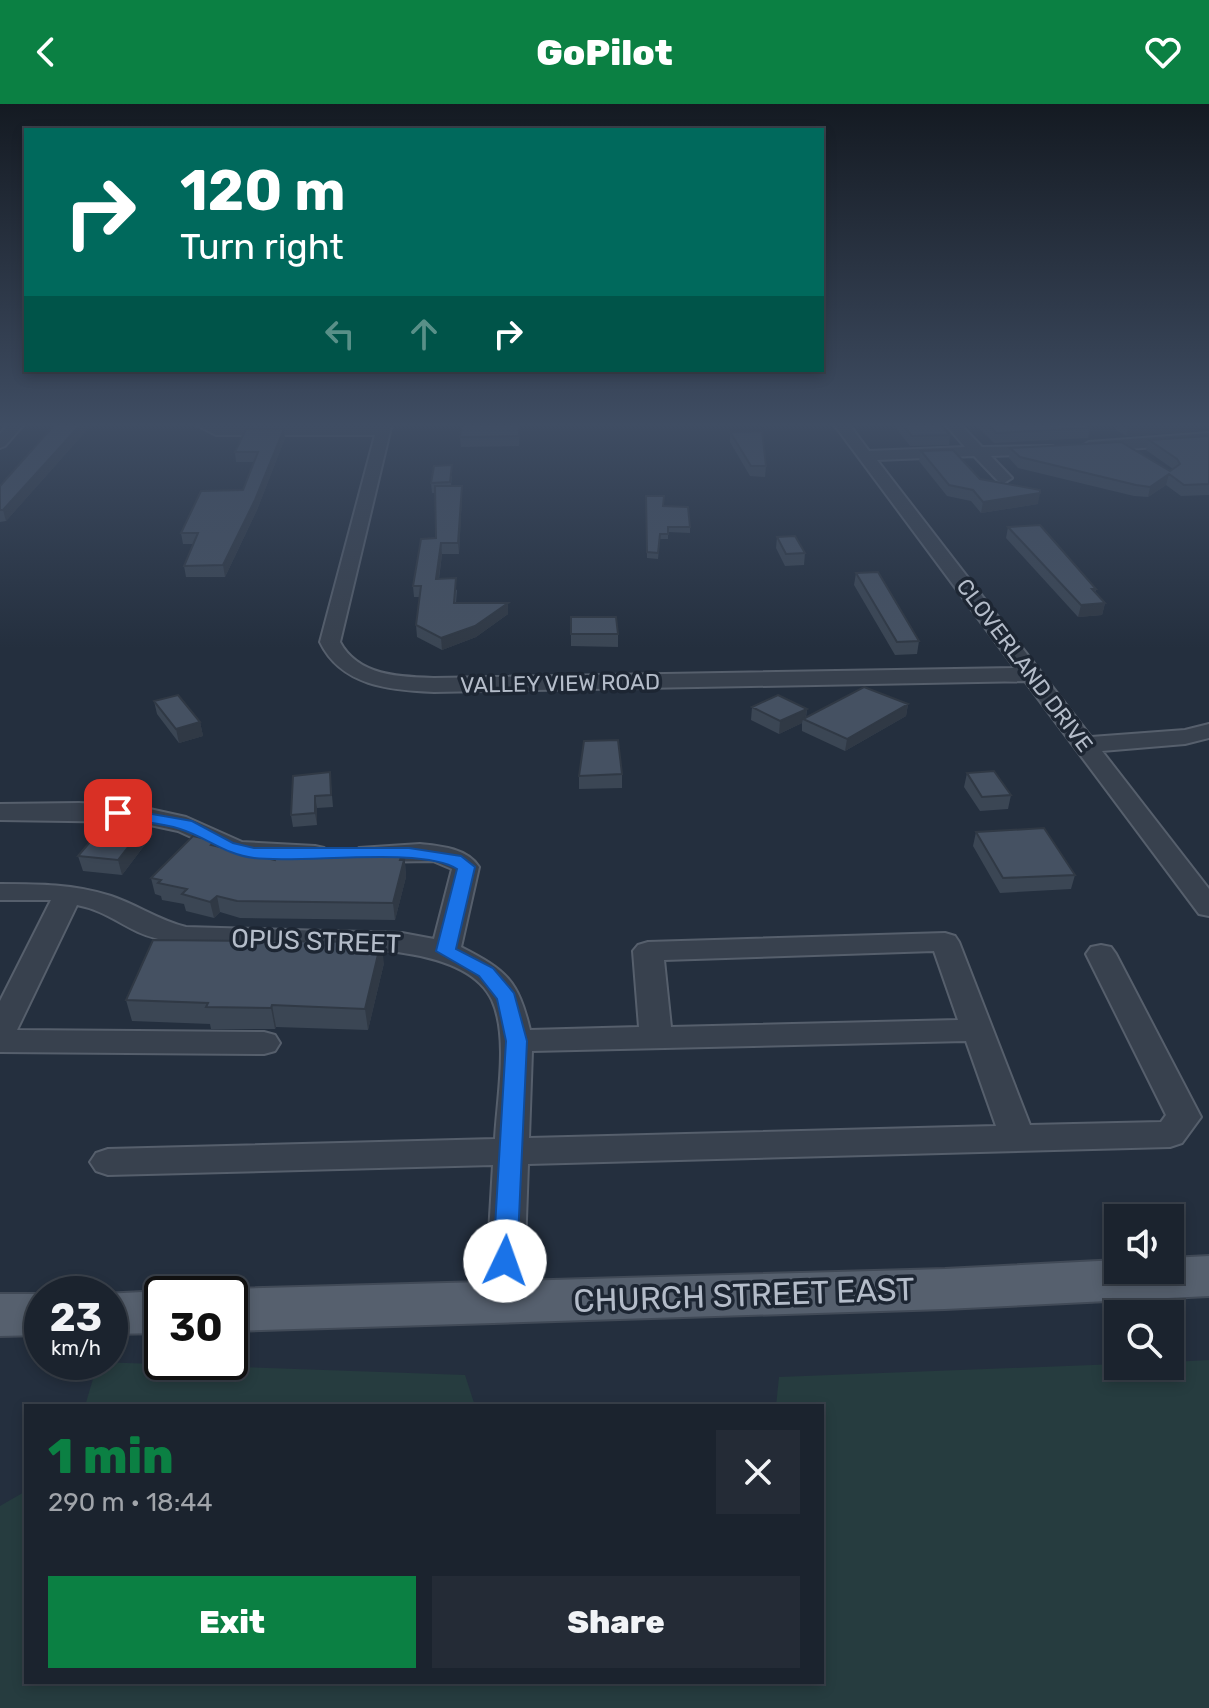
<!DOCTYPE html>
<html lang="en">
<head>
<meta charset="utf-8">
<style>
  body { margin:0; font-family:Rubik,sans-serif; background:#242b36; color:#f1f3f6; height:100vh; display:flex; flex-direction:column; font-size:30px; white-space:nowrap }
  * { box-sizing:border-box; margin:0 }
  p { font-size:26px; color:#a0a4aa }
  .icon { flex:none; width:44px; height:44px; fill:none; stroke:currentColor; stroke-width:2; stroke-linecap:round; stroke-linejoin:round }
  .map { position:relative; flex:1; overflow:hidden }
  .side { position:absolute; left:24px; top:1300px; width:800px; height:280px; display:flex; flex-direction:column; background:#1b232e; border-radius:0px; box-shadow:0 4px 12px #0003,0 0 0 2px #39404a }
  .side>* { flex:none }
  .guide { position:absolute; left:24px; top:24px; width:800px; height:244px; border-radius:0px; box-shadow:0 4px 12px #0003,0 0 0 2px #39404a; background:#00695c; color:#fff; overflow:hidden }
  .buttons { position:absolute; left:1104px; top:1100px; display:grid; gap:16px }
  .buttons a { display:grid; place-items:center; width:80px; height:80px; border-radius:0px; background:#1b232e; box-shadow:0 4px 12px #0003,0 0 0 2px #39404a; font-size:40px }
  .speed { position:absolute; left:24px; top:1172px; display:flex; gap:16px; font-size:40px; font-weight:700; text-align:center }
  .speed>* { display:grid; place-content:center; width:104px; height:104px; border-radius:50%; background:#1b232e; box-shadow:0 4px 12px #0003,0 0 0 2px #39404a; line-height:1 }
  .speed small { font-size:20px; font-weight:400 }
  .speed .limit { border:4px solid #111; border-radius:12px; background:#fff; color:#111 }
  .pin { position:absolute; display:grid; place-items:center; width:68px; height:68px; color:#fff; margin:-34px; border-radius:16px; box-shadow:0 4px 12px #0006 }
  .me { position:absolute; width:88px; margin:-44px; rotate:3deg; stroke-linejoin:round; filter:drop-shadow(0 0 6px #0008) }
  .turn { display:flex; align-items:center; gap:28px; height:168px; padding:0 24px; font-size:36px }
  .turn .icon { width:104px; height:104px; stroke-width:2.5 }
  .turn b { display:block; font-size:56px; line-height:68px }
  .lanes { display:flex; align-items:center; height:76px; padding:0 24px; background:#0003; justify-content:center; gap:40px; direction:ltr }
  .lanes .off { opacity:.35 }
  .round { display:grid; place-items:center; flex:none; width:84px; height:84px; border-radius:0px; background:#242b36 }
  .overview { display:flex; align-items:center; justify-content:space-between; height:136px; padding:0 24px }
  h1 { font-size:48px; font-weight:800; line-height:60px; color:#0b8043 }
  .primary-button { display:flex; gap:16px; margin-top:auto; padding:16px 24px }
  .primary-button a { flex:1; height:92px; border-radius:0px; background:#0b8043; color:#fff; font-size:32px; font-weight:800; line-height:92px; text-align:center }
  .primary-button a+a { background:#242b36; color:#f1f3f6 }
  header { display:flex; justify-content:space-between; align-items:center; height:104px; padding:0 24px; background:#0b8043; color:#fff; font-size:36px; font-weight:800 }
  .map>svg:first-child { display:block }
</style>
</head>
<body>
<header><svg class="icon" aria-label="back" viewBox="0 0 24 24"><path d="M15 5l-7 7 7 7"/></svg>GoPilot<svg class="icon" aria-label="heart" viewBox="0 0 24 24"><path d="M12 20l-8-8c-3-5 5-10 8-4 3-6 11-1 8 4z"/></svg></header>
<div class="map">
<svg width="1209" height="1604" viewBox="0 0 1209 1604">
  <rect width="100%" height="100%" fill="#242f3e"/>
  <path fill="#263c3f" d="M1209,1256V1604H0V1402L26,1387V1578H822V1302H776L779,1273L1118,1260L1170,1262V1258Z
    M98,1258L465,1271L475,1302H85Z"/>
  <g fill="none" stroke-linecap="round" stroke-linejoin="round">
    <defs>
      <path id="minor" d="M10,319H25L5,342L0,344V330Z
        M193,319H212L219,322L392,319L340,538C358,572 400,573 434,574L1015,564L833,319H848L869,347L965,343L944,319H959L982,343L1053,342V348L1048,350L991,352L1012,374L1004,379L998,377L974,352L877,356L1091,633L1185,626L1209,620V634L1185,640L1102,647L1209,785V812L1199,810L1025,577L434,588C390,586 341,582 320,538L375,331H216Z
        M1209,329V339L1089,348L1081,343L1089,338Z
        M79,699L136,702L186,713L242,738L315,742L324,744L328,750L324,756L315,758L237,754L178,727L136,718L0,716V700Z
        M420,740C440,742 467,744 479,763L461,843C506,866 518,876 530,926L639,923L633,847L638,841L648,838L945,829L955,832L959,838L1030,1021L1161,1018L1166,1011L1086,850L1091,843L1101,841L1111,843L1116,850L1201,1013L1182,1039L1170,1043L528,1060L523,1199L518,1210L504,1215L490,1210L485,1199L493,1061L108,1071L96,1067L90,1058L96,1049L108,1045L495,1035C497,995 509,933 492,896C457,820 255,852 185,841C170,838 151,834 138,828C117,818 100,805 77,801L17,926L264,928L275,931L280,939L275,947L264,950L0,948V897L51,796H0V780C38,780 74,780 111,792C138,801 158,816 186,823L402,829L434,835L452,765L433,757L368,758L359,756L355,750L359,744ZM934,847L958,916L671,923L664,856ZM966,937L996,1022L529,1034L532,947Z"/>
      <path id="major" d="M1209,1152V1192L945,1205L230,1227V1190H215L230,1185L945,1165L1118,1156V1166H1170V1154Z
        M162,1187L171,1190H162V1229L110,1230V1190H104Z
        M0,1190H45H42V1231L0,1232Z"/>
    </defs>
    <use href="#minor" stroke="#565f6c" stroke-width="4"/>
    <use href="#major" stroke="#414a57" stroke-width="4"/>
    <use href="#minor" fill="#38414e" fill-rule="evenodd"/>
    <use href="#major" fill="#56606e" fill-rule="evenodd"/>
  </g>
  <path fill="#3b4654" d="M56,319H93L6,417L0,418V382Z
    M462,319H520L519,342L461,343L460,333Z
    M892,319H939L950,331L949,341L910,342Z
    M974,319H1084L1090,324L1088,334L994,339Z
    M1115,319H1200L1198,327L1126,332L1114,324Z
    M284,325L285,334L257,406L225,473H186L184,462L193,440H183L181,429L243,386L254,358H236L235,348Z
    M730,328L766,362L765,373L750,372L730,338Z
    M1209,332V391L1181,392L1166,381L1148,393L1134,392L1018,364L1009,354L1010,344L1170,367L1173,365L1146,346L1149,336Z
    M921,347L980,375L1038,400L981,409L971,397L947,392L919,357Z
    M452,372L451,382L462,392L459,450H442L439,475L457,486L456,499H508V510L476,533L442,546L417,533L416,521L420,493H414L413,482L436,434L435,389H432L431,379Z
    M646,392L664,402L690,423V429L668,428V435H660L658,455L647,454Z
    M1008,423L1096,485L1095,489L1105,499L1102,511L1078,513L1006,434Z
    M777,433L805,449L804,461L785,462L776,444Z
    M856,469L919,537L917,550L895,551L854,481Z
    M571,513L618,530V543L571,542Z
    M154,597L200,618L203,632L179,639L157,610Z
    M908,600L906,612L845,647L802,627V619L779,630L751,616L752,603L807,605L806,614Z
    M330,668L333,703L317,704V721L293,723L291,711Z
    M967,669L1011,691L1008,705L980,707L964,683Z
    M622,670V684L579,685V672Z
    M976,728L1075,771L1071,785L1000,789L973,742Z
    M153,730L122,771L83,767L78,752Z
    M215,737L216,742L275,756L404,745L406,773L395,816L240,814L220,808L214,814L186,807L184,800L162,796L161,792L155,790L151,774Z
    M384,859L368,926L276,923L275,925H211L210,920L132,917L126,896Z"/>
  <path fill="#303945" d="M82,319H93L6,417L3,406Z
    M1167,319H1200L1198,327L1126,332L1128,322Z
    M284,325L285,334L257,406L225,473L223,461Z
    M1169,370L1166,381L1148,393L1150,383Z
    M462,382V392L459,450L458,439Z
    M1040,389L1038,400L981,409L983,398Z
    M441,439L442,450L437,486L436,475Z
    M508,499V510L476,533L442,546L441,534Z
    M1105,499L1102,511L1078,513L1081,501Z
    M908,600L906,612L845,647L847,635Z
    M807,605L805,616L803,615L802,619L779,630L780,617Z
    M200,618L203,632L179,639L176,625Z
    M315,692L317,704V721L315,709Z
    M150,715L153,730L122,771L118,756Z
    M404,745L406,773L395,816L393,799L400,756Z
    M217,792L220,808L214,814L210,798Z
    M381,838L384,859L368,926L365,905Z
    M272,901L276,923L275,925L271,904Z"/>
  <path fill="#455162" stroke="#303945" stroke-width="2" d="M56,319H82L3,406H0V382Z
    M462,319H520L519,332L460,333Z
    M901,319H939L950,331L912,332Z
    M986,319H1084L1090,324L996,329Z
    M1124,319H1167L1128,322Z
    M246,325H284L255,396L223,461L184,462L198,429H181L201,387L243,386L258,348H235Z
    M762,327L766,362H751L730,328Z
    M1209,332V380L1184,381L1169,370L1150,383L1136,381L1020,353L1010,344L1121,338L1170,367L1180,360L1177,355L1149,336Z
    M953,346L980,375L1040,386V389L983,398L973,386L949,381L921,347Z
    M452,361L450,378L431,379L434,362Z
    M435,382H462L458,439H441L436,475L456,474L454,499H508L475,522L441,534L416,521L421,482H413L421,435L436,434Z
    M646,392H664L663,402L688,403L690,423H668V430H660L658,449L647,448Z
    M1040,421L1096,485H1092L1105,499L1081,501L1008,423Z
    M795,432L805,449L786,450L777,433Z
    M878,468L919,537L897,538L856,469Z
    M571,513H616L618,530H571Z
    M864,583L908,600L847,635L803,615Z
    M178,591L200,618L176,625L154,597Z
    M778,591L807,605L780,617L752,603Z
    M618,636L622,670L579,672L584,637Z
    M994,667L1011,691L982,693L967,669Z
    M330,668L331,691L315,692V709L291,711L293,672Z
    M112,712L150,715L118,756L78,752Z
    M1044,724L1075,771L1003,774L976,728Z
    M193,732L215,737L211,741L275,756L281,744L404,745L400,756H404L393,799L237,797L217,792L210,798L182,790L187,785L158,779L161,776L151,774Z
    M153,836L381,838L365,905L272,901L271,904L206,903L208,899L126,896Z"/>
  <linearGradient id="sky" x2="0" y2="1"><stop stop-color="#141a22"/><stop offset="0.59" stop-color="#3f4d63"/><stop offset="1" stop-color="#3f4d63" stop-opacity="0"/></linearGradient>
  <rect width="1209" height="544" fill="url(#sky)"/>
  <path fill="#1a73e8" stroke="#114b97" stroke-width="2" d="M118,704L192,717L233,739L254,744H409L461,752L475,763L456,845L493,864L514,889L527,937L517,1157L514,1164L505,1167L497,1164L493,1157L506,937L497,895L479,872L436,847L457,765C423,742 300,760 254,754C226,751 206,733 180,725C158,718 134,718 113,712L110,709Z"/>
  <g text-anchor="middle" stroke-width="7" stroke-linejoin="round" paint-order="stroke">
    <g font-size="22" fill="#b4bcc9" stroke="#1d2633">
      <text transform="translate(1025 561) rotate(53)" y="8">CLOVERLAND DRIVE</text>
      <text transform="translate(560 579) rotate(-1)" y="8">VALLEY VIEW ROAD</text>
    </g>
    <g font-size="26" fill="#b4bcc9" stroke="#1d2633">
      <text transform="translate(316 837) rotate(2)" y="9">OPUS STREET</text>
    </g>
    <g font-size="32" fill="#b4bcc9" stroke="#1d2633">
      <text transform="translate(744 1191) rotate(-2)" y="11">CHURCH STREET EAST</text>
    </g>
  </g>
</svg>
<div class="buttons">
<a><svg class="icon" aria-label="sound" viewBox="0 0 24 24"><path d="M4 9h4l5-4v14l-5-4H4zM17 9q2 3 0 6"/></svg></a>
<a><svg class="icon" aria-label="search" viewBox="0 0 24 24"><circle cx="10" cy="10" r="6"/><path d="M15 15l6 6"/></svg></a>
</div>
<div class="speed"><div>23<small>km/h</small></div><div class="limit">30</div></div>
<div class="pin" style="left:118px;top:709px;background:#d93025"><svg class="icon" aria-label="arrive" viewBox="0 0 24 24"><path d="M6 21V4h12l-3 4 3 4H6"/></svg></div>
<svg class="me" style="left:505px;top:1157px" viewBox="-20 -20 40 40"><circle r="19" fill="#fff"/><path d="M0-13L10 11 0 6-10 11z" fill="#1a73e8"/></svg>
<div class="guide">
<div class="turn"><svg class="icon" aria-label="right" viewBox="0 0 24 24"><path d="M7 20v-9h11M14 6l5 5-5 5"/></svg><div><b>120 m</b>Turn right</div></div>
<div class="lanes"><svg class="icon off" aria-label="left" viewBox="0 0 24 24"><path d="M17 20v-9H6M10 6l-5 5 5 5"/></svg><svg class="icon off" aria-label="ahead" viewBox="0 0 24 24"><path d="M12 20V5M6 11l6-6 6 6"/></svg><svg class="icon" aria-label="right" viewBox="0 0 24 24"><path d="M7 20v-9h11M14 6l5 5-5 5"/></svg></div>
</div>
<section class="side">
<div class="overview"><div><h1>1 min</h1><p>290 m · 18:44</p></div><a class="round"><svg class="icon" aria-label="close" viewBox="0 0 24 24"><path d="M6 6l12 12M18 6L6 18"/></svg></a></div>
<div class="primary-button"><a>Exit</a><a>Share</a></div>
</section>
</div>
</body>
</html>
